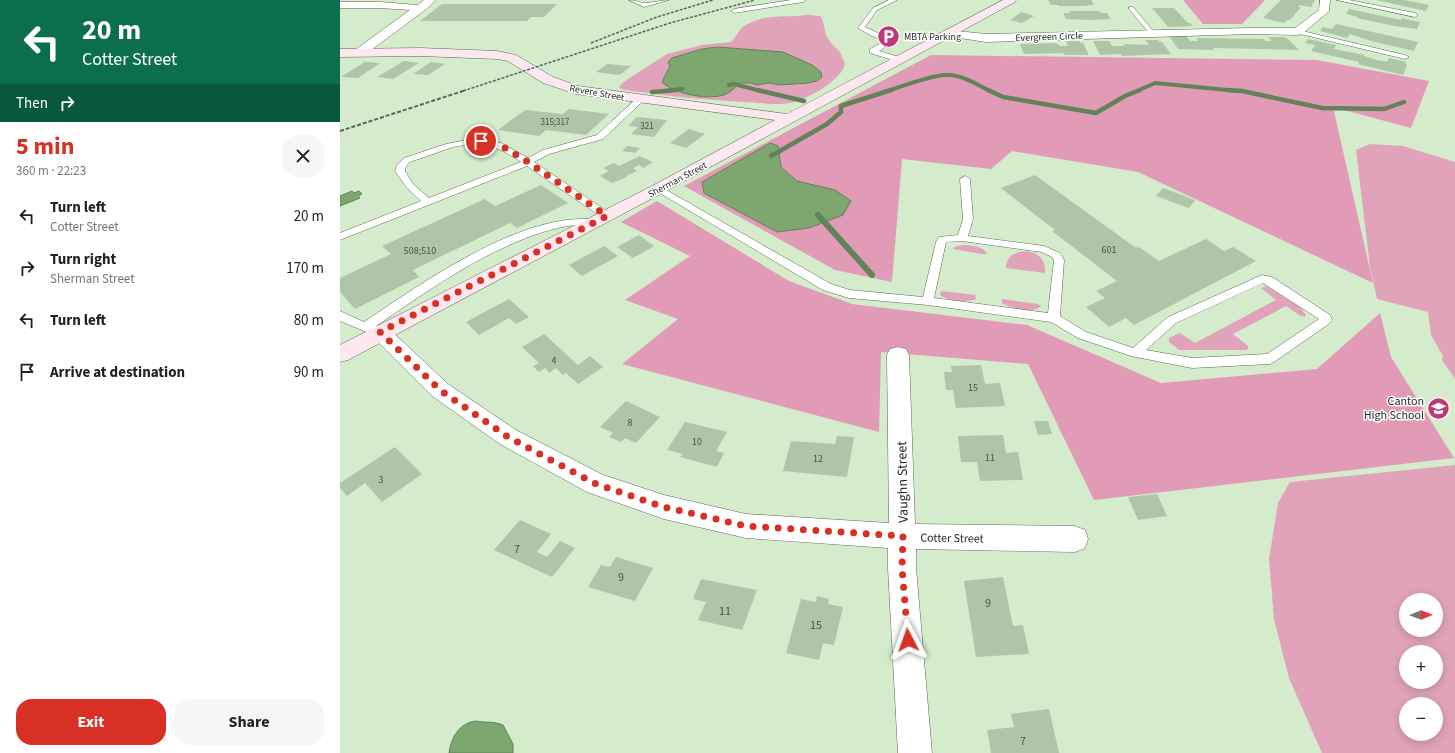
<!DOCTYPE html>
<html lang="en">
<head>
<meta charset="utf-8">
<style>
  body { margin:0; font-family:"Source Sans 3",sans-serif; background:#f6f6f6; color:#222; height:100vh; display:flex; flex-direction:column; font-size:15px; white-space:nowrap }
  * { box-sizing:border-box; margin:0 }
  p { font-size:13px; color:#767676 }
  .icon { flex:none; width:22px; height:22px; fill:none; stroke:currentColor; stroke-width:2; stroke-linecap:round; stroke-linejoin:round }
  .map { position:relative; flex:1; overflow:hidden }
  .details { display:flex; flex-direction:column; background:#fff; width:340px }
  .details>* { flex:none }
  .top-card { background:#0b6e4f; color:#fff; overflow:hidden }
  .needle { width:26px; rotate:89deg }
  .tools { position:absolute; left:1059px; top:593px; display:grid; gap:8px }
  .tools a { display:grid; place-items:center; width:44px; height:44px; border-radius:50%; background:#fff; box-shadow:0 2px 10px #0003; font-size:20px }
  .pin { position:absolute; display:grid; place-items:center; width:34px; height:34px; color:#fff; margin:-17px; border:2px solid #fff; border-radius:50%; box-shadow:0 1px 4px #0007 }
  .me { position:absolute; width:44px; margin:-22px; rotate:356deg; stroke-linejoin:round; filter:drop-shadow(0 0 3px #0008) }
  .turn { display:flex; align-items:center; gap:14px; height:84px; padding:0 16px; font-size:18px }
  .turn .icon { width:52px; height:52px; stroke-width:2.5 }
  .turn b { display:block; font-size:28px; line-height:34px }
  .then { display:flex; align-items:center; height:38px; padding:0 16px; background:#0003; gap:8px; font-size:15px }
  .round { display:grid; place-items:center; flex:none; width:42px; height:42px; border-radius:16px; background:#f6f6f6 }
  .head { display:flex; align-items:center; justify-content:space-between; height:68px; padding:0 16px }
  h1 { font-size:24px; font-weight:700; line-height:30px; color:#d93025 }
  .button { display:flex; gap:8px; margin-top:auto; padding:8px 16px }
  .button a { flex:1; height:46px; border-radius:16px; background:#d93025; color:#fff; font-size:16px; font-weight:700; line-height:46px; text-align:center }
  .button a+a { background:#f6f6f6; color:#222 }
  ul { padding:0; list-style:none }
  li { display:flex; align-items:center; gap:12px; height:52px; padding:0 16px }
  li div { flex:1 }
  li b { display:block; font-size:15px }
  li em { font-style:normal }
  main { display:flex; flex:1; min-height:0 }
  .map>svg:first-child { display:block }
</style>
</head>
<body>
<main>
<section class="details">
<div class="top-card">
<div class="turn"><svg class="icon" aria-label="left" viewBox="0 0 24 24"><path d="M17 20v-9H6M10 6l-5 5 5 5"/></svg><div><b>20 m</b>Cotter Street</div></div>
<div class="then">Then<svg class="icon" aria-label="right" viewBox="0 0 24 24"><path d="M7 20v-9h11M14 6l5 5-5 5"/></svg></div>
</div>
<div class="head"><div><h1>5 min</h1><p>360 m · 22:23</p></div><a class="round"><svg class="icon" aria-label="close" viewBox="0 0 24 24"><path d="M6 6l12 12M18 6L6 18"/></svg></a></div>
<ul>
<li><svg class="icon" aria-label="left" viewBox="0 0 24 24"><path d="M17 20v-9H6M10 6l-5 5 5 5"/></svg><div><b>Turn left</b><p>Cotter Street</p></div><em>20 m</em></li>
<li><svg class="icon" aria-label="right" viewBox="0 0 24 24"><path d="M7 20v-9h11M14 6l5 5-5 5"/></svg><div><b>Turn right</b><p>Sherman Street</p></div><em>170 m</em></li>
<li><svg class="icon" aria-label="left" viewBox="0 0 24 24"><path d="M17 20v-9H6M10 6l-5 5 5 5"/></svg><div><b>Turn left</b></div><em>80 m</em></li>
<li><svg class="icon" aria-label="arrive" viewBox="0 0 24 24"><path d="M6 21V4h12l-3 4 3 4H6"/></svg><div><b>Arrive at destination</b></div><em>90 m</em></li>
</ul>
<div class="button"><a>Exit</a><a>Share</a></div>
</section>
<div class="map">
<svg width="1115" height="753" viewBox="0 0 1115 753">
  <rect width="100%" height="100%" fill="#d4ebcc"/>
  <path fill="#e1a3ba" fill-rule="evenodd" d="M468,15L480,16L482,18L486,35L491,43L500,52L505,64C501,81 466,100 450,103C435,106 419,102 404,102C374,100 345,98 315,94C304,92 290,92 279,88L280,85L288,79L327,54L362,45L391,42C396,38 398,31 403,27C422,13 446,18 468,15Z
    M1030,144L1063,146L1115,162V379L1102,360L1103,356L1091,335L1088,312L1037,299L1030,267L1016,150Z
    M623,245C631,246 643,245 647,254H642L613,249L614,247Z
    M684,251C698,252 706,259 705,273L666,268C667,256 673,253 684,251Z
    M926,286L959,306L966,315L965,317L959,315L946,306L893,334L908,346V349L906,350H839L829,342V338L840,333L855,343L936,300L921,288Z
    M601,291L635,295L636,299C628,303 607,301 600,295Z
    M662,299L698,304L701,306C692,314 671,309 662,303Z
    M1115,465V753H982L949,678L934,619L929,559L938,503L950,482ZM1066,600H1096V630H1066ZM1066,652H1096V682H1066ZM1066,704H1096V734H1066Z"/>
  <path fill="#e29bb6" d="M843,0H925L902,24H863Z
    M591,55L977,60L1089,81L1071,128L993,107L1033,283L798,172L672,151L651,169L562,159L552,282L495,270L344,186Z
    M317,201L449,281L512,304L687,325L821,383L977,369L1040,313L1051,357L1114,458L754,500L688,364L541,352L539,432L282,364L338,319L285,300L350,256L281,222Z"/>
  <path fill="#7da76f" stroke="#628258" d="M377,47L443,52L472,65L481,72L482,77L477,81L468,83L440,85L429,83L417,85L411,83H400C396,86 392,91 388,93C373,102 333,94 322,82L330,66L328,62L332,58L362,49Z
    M430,143L438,146L441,167L457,181L495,190L511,201L503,215L469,228L437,232L364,193L362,182Z
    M12,191L14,193L19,191L22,194L18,196L20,198L0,206V196Z
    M136,721C145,723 154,721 163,725L173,744V753H109C111,738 119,723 136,721Z"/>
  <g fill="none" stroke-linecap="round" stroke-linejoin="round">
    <path stroke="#628258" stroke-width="4" d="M389,85L394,84L421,91
      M326,91L342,89
      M548,91C566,85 588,76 606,75C621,74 636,84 650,91
      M797,91L815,83L898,91"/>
    <path stroke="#628258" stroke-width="4.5" d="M417,90L464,101
      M648,90L663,97L756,113L785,96L800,90
      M887,90L902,91L982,108L1044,109L1064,102
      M312,92L336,90
      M431,156L487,124L501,112V106L551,90"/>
    <path stroke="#628258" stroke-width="6" d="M478,215L532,275"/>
  </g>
  <path fill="#afc5a7" d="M708,0H751L754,5H747L749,6H719L718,5H711Z
    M941,0H975L971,7L960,5L958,7H961L950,20H947L944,23L923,18Z
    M1036,0H1064L1089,5L1086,11Z
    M102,4H217L204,17H191L187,21H80Z
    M812,8H834L848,23H850L853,26L828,27Z
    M1009,9L1061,20V18L1080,22L1077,29L1054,26L1017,18L1018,17L1006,14Z
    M729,11H759L760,13H767L771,19L749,20L726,19L723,13H730Z
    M681,12L694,16L682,23L670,20Z
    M996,24L1078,42L1074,51L1031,41L1010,34L1007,38L980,31L983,27L992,29Z
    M829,36H846L850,41H858L856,38L924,39L925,41H932L928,37H943L948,39L959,50L873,48L874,50L838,49Z
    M968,39L996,45L994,49L1025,55L1024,56L1037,60L1047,62L1049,58L1066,62L1065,64L1067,65L1063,75L1018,64L1019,62L971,51L975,45L965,43Z
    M805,40H818L820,42H822L831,54L782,56L781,54L760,55L753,41H769L772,46H785L784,44L809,45Z
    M726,41H739L741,43H743L749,55H724L723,53L684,54L680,44L716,43L720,46H728Z
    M64,61L79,63L53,79L37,77Z
    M25,62L40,63L18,78L1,77Z
    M91,62L105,64L88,75L73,74Z
    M267,64L291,66L281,74L278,75L256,72Z
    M229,109L269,114L246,135L206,130L199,136L158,130L185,110L223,114Z
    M297,117L327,120L314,137L291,134L298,127L288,126Z
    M349,129L365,134L346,148L330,143Z
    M287,146L300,148L295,153L282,151Z
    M300,156L313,162L303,168L299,165L293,168L297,171L286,176L287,177L272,183L260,176L269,171L263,168L274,163L279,166Z
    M695,175L796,248L799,247L819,261L866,239L884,251L893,247L916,261L794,325L786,318L769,327L746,307L765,298L756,291L777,281L712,231L715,230L661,188Z
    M201,185L228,203L177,228L170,223L73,270L79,277L15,309L0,292V278L51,254L42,246L145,199L155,206Z
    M823,188L855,200L849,208L816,196Z
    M299,235L314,246L293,258L277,247Z
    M264,246L278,256L242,276L229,265Z
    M169,299L189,317L176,324L169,318L139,335L126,322Z
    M204,334L238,365L250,356L263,367L238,384L226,373L223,375L216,368L209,373L205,368L199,372L193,366L199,363L182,347Z
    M641,365L645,384L660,383L665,406L616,408L613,390H606L604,372H612L611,366Z
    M286,401L320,417L296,443L285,438L281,442L269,437L273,433L260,427Z
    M694,421H708L712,434L698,435Z
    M345,422L387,432L376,451L384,453L377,467L340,457L343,454L327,450Z
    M663,435L666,453L678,452L683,480L640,481L637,462H621L618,436Z
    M497,436L514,437L507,477L443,471L451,441L495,444Z
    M55,447L82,474L42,502L25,483L7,496L0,488V483Z
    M817,494L827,516L798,520L788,497Z
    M180,520L211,534L197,552L207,557L220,541L235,548L212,577L154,550Z
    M276,557L313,568L295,601L248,587L261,565L270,567Z
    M663,577L673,626L683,625L689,654L636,657L624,581Z
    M361,579L417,590L402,630L358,620L366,602L353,599Z
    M477,596L489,599L488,604L503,607L494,645L483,643L479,660L446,653L461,599L476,602Z
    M709,709L719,753H651L647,730L674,727L671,714Z"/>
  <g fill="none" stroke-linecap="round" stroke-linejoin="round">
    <defs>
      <path id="lane" d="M289,0C295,0 300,3 305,3C313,3 321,0 329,0L304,7Z
        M451,0H466L463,2L394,13L391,11L394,9Z
        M549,0H557L537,10L525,27L553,40V42L539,51L562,58V62H559L530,53V49L545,41L532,36L518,28L533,8Z
        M997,0H1009L1075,13L1078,15L1075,17Z
        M789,7H793L814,32V34H810L789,9Z
        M958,30L1065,55L1069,57L1065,59L956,33V31Z
        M298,97H301L305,99L263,139L209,154L194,162L271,214L272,216L271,218H263L187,166L0,240V233L81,201L67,188L55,171L57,165L64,158L106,144L132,139L143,138L161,143L188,158L203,150L257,135ZM132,144C152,144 165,151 181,162L89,198L73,184L65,171L66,166L70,162L113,147Z
        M625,176L630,179L633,219L628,236L704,246L720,253L724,260L720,316L746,332L793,348L828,317L922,275L932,277L990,315L992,320L990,323L934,362L930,364L852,368L791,356L738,338L711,322L588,305L509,298L483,290L313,189L315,187H321L491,284L510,290L583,297L596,242L599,237L618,235L623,219L620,179ZM622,241L702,252L712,257L714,260L708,313L594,298L606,242ZM923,283L979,319L927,354L852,358L806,350L836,323Z
        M246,219L257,221L258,223C254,228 245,225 238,225C223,226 208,230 194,235C136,256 86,292 36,326L39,330L37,333L33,334L29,333L0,321V311L24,322C82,283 175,217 246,219Z"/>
      <path id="street" d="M84,0H96L85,10L23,56H15L13,53L15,50L70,10L40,8H0V2H40L78,5Z
        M980,0H990L989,11L962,34L958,35L912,34L646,42L607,36L603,35L601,33L603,31L607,30L646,34L912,28H955L979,10Z
        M40,325L47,327L108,384L176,430L263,475L324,495L406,514L549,523L547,355L550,349L558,347L566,349L569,355L575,524L735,526L745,530L748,539L745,548L735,552L576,549V568L592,753H558L548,568V548L406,538L324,519L247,492L160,444L92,396L33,337L30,332L33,327Z"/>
      <path id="secondary" d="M663,0H676L675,2L324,192L8,360L0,362V345L312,186L435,120L236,94L203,83L168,61L157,59L80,56L0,57V49L80,48L157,51L176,55L213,77L238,86L447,114Z"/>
    </defs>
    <use href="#lane" stroke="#576b50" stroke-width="1"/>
    <use href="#street" stroke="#576b50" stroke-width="1"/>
    <use href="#secondary" stroke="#576b50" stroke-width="1"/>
    <use href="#lane" fill="#fff" fill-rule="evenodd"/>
    <use href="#street" fill="#fff" fill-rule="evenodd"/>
    <use href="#secondary" fill="#fde8f0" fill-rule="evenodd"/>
    <path stroke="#596654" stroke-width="1.5" stroke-dasharray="3 1.5" stroke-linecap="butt" d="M251,43L317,17L373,0
      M123,91L330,23L415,0"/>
    <path stroke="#596654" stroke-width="2" stroke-dasharray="4 2" stroke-linecap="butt" d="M0,131L126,90"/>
  </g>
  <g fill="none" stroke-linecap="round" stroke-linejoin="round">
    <path stroke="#d93025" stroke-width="7" stroke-dasharray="0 12.6" d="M141,141L162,146L188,162L267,216L40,332L100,390L168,437L256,484L324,507L406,526L563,536L562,568L568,640"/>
  </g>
  <defs>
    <symbol id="parking-disc" viewBox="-11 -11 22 22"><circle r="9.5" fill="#be3879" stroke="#fff"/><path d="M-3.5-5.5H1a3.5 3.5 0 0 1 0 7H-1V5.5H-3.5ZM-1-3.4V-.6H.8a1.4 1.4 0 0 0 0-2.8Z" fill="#fff"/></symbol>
    <symbol id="school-disc" viewBox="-11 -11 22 22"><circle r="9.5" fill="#be3879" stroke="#fff"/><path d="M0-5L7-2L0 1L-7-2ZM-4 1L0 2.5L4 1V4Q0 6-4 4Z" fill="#fff"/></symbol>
  </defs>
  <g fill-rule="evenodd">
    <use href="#parking-disc" x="536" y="24" width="25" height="25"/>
    <use href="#school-disc" x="1086" y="396" width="25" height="25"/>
  </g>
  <g text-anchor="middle" stroke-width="3" stroke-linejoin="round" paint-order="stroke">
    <g font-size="9" fill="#475342">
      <text x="215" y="125">315;317</text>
      <text x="307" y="129">321</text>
    </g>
    <g font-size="10" fill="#242d21" stroke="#fff" text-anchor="start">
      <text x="564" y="40">MBTA Parking</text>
    </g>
    <g font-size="10" fill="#242d21" stroke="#fff">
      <text transform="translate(709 36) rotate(-2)" y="4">Evergreen Circle</text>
      <text transform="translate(257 92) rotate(10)" y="4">Revere Street</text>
      <text transform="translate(337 179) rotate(-28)" y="4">Sherman Street</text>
    </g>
    <g font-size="10" fill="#475342">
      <text x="769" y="253">601</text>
      <text x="80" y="254">508;510</text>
      <text x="214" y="364">4</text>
      <text x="633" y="391">15</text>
      <text x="290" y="426">8</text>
      <text x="357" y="445">10</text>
      <text x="650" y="461">11</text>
      <text x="478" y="462">12</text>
      <text x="41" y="483">3</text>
    </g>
    <g font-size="12" fill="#242d21" stroke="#fff" text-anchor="end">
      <text x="1084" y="405">Canton<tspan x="1084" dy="14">High School</tspan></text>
    </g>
    <g font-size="12" fill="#242d21" stroke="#fff">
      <text transform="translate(612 538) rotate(1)" y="4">Cotter Street</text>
    </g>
    <g font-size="12" fill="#475342">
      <text x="177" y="553">7</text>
      <text x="281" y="581">9</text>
      <text x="648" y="607">9</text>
      <text x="385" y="615">11</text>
      <text x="476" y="629">15</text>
      <text x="683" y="745">7</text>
    </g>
    <g font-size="14" fill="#242d21" stroke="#fff">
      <text transform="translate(562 482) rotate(-91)" y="5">Vaughn Street</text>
    </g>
  </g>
</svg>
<div class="tools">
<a><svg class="needle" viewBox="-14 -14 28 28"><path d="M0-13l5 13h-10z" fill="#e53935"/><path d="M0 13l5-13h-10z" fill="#767676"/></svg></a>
<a>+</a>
<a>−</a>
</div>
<div class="pin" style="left:141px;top:141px;background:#d93025"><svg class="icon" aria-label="arrive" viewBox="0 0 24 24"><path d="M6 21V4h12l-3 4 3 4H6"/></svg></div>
<svg class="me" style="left:568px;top:640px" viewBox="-20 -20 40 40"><path d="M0-17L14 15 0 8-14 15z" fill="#d93025" stroke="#fff" stroke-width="4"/></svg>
</div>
</main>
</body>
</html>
